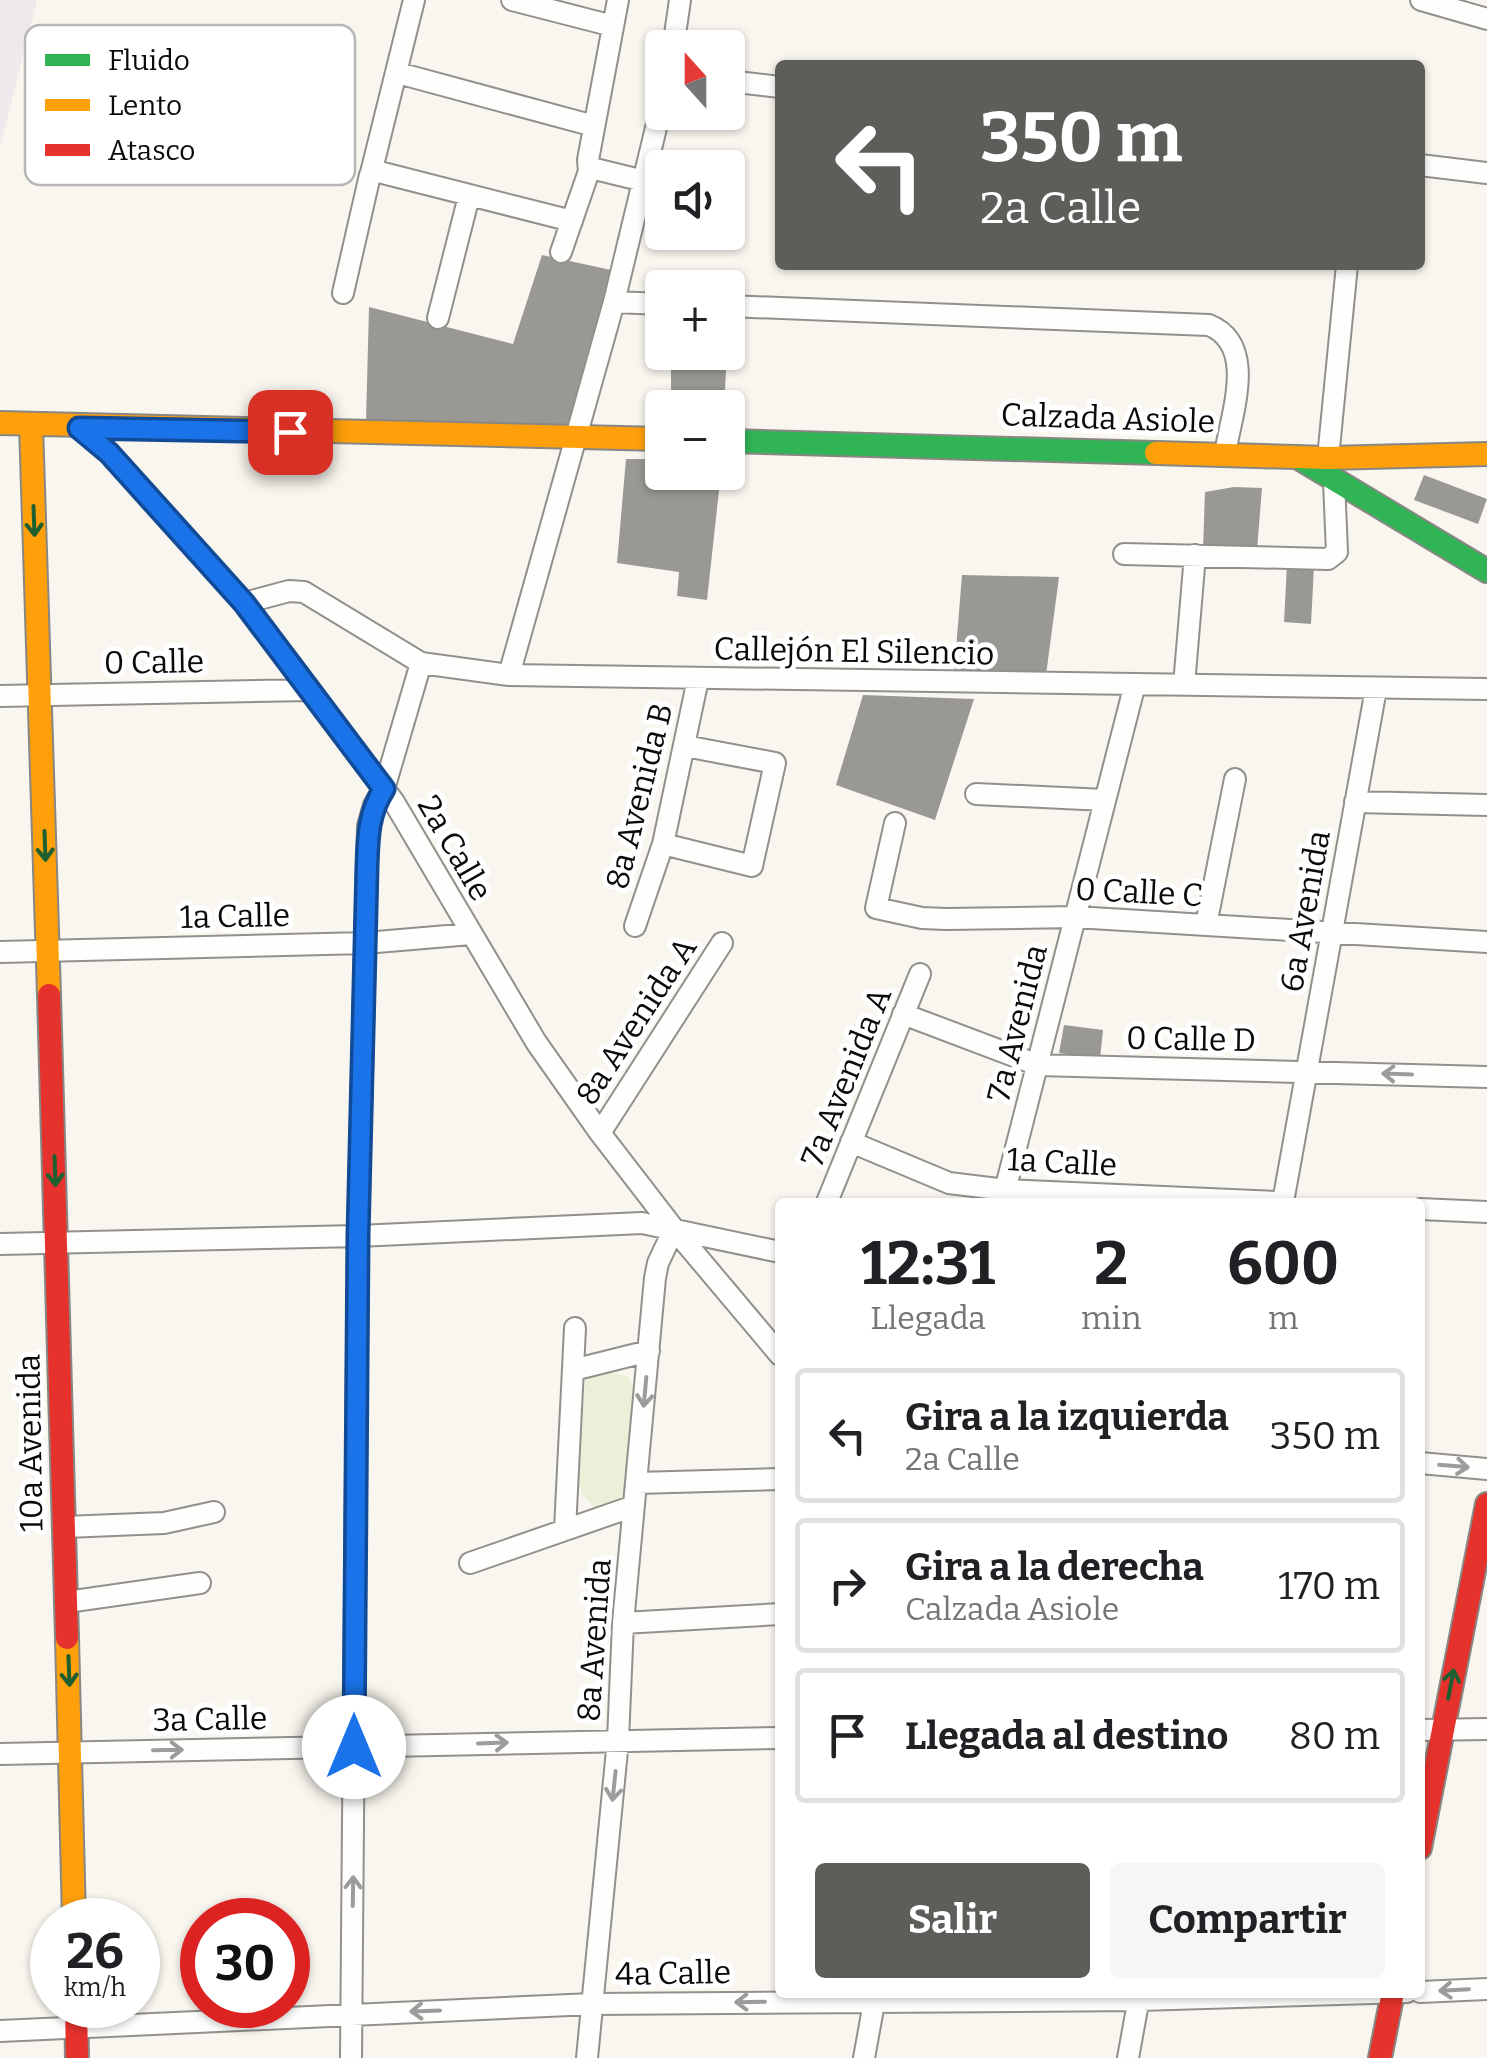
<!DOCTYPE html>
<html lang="es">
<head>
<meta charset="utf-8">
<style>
  body { margin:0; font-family:Bitter,serif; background:#f6f6f6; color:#202124; height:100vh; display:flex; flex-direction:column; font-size:38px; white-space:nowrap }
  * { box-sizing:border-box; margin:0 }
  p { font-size:32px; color:#757577 }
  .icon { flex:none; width:55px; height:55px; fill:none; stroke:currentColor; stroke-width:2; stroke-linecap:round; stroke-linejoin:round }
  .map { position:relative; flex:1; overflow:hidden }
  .sheet { position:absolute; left:775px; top:1198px; width:650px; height:800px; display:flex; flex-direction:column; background:#fff; border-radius:10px; box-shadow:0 2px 8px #0004 }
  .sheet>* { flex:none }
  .hud { position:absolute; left:775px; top:60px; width:650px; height:210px; border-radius:10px; box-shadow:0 2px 8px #0004; background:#5d5d5a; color:#fff; overflow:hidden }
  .needle { width:65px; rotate:339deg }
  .buttons { position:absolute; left:645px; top:30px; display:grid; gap:20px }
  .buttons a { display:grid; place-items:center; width:100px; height:100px; border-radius:10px; background:#fff; box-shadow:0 2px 8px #0004; font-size:50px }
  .speed { position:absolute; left:30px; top:1898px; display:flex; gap:20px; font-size:50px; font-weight:700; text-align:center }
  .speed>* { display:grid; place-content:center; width:130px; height:130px; border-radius:50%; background:#fff; box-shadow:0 2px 8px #0004; line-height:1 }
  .speed small { font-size:25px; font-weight:400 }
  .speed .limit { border:15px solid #d22; background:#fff; color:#111 }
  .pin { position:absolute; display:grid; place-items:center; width:85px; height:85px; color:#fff; margin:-42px; border-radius:20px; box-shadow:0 5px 15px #0006 }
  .me { position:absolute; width:110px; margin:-55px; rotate:0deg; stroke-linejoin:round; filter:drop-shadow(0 0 8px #0008) }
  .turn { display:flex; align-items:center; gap:35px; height:210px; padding:0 40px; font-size:45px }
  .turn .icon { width:130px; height:130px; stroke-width:2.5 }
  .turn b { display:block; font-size:70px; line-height:85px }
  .eta { display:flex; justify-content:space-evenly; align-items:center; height:170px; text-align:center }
  .eta b { font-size:60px; font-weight:700; line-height:70px }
  .primary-button { display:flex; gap:20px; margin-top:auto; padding:20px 40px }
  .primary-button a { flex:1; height:115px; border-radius:10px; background:#5d5d5a; color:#fff; font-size:40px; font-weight:700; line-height:115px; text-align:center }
  .primary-button a+a { background:#f6f6f6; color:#202124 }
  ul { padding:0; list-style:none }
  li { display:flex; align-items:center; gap:30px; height:135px; margin:0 20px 15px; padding:0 20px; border:5px solid #e0e0e0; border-radius:10px }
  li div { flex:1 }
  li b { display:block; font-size:38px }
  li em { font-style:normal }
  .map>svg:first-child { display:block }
</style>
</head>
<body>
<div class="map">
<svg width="1487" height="2058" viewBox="0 0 1487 2058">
  <rect width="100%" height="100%" fill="#f8f6ee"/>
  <path fill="#efe9eb" d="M0,0H37L0,147Z"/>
  <path fill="#ebf0d9" d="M597,1369L629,1377L635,1391L623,1498L612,1508H596L582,1495L578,1478L585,1380Z"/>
  <path fill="#9a9894" d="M542,255L611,270L570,432L366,421L369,307L513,344Z
    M671,352H727L724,408H671Z
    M626,459H662V472H721L707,600L677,596L679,572L617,563Z
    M1424,475L1487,499L1478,524L1414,500Z
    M1234,487L1262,488L1257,550L1203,549L1205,492Z
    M1287,565L1314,566L1311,624L1284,622Z
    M962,575L1059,577L1046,675L954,674Z
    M863,695L974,699L935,820L836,785Z
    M1064,1025L1103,1030L1100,1059L1059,1053Z"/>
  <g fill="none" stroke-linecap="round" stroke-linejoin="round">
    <defs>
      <path id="street" d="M512,0L613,26
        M1421,0L1487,19
        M673,48L680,0
        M398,73L594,126
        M728,81L780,87
        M1420,165L1487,173
        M589,171L588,160L618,0
        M371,173L414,0
        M561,252L589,171L595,169L644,181
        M343,293L370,175L375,171L572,221
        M614,302L662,304
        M728,306L1209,325C1258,345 1231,414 1225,454
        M438,318L469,196
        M79,428L109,453L244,603L310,690L394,802L536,1042L600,1133L674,1229L780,1355
        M1328,458L1347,265
        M1124,554L1328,559L1337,552L1334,482
        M244,603L289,591L304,592L421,663L509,675L1487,689
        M509,675L614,302L662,103
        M1184,685L1195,555
        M0,696L310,690
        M976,794L1105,800
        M1355,802L1487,805
        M895,823L876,908L922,918L946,919L1075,917L1487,942
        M663,844L752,866L775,763L685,746
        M1206,925L1235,779
        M635,926L663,844L698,679
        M0,952L365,943L471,934
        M903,1014L1038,1065L1487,1077
        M600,1133L722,943
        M851,1142L949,1183L1006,1190L1277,1202
        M827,1202L920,974
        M1002,1202L1135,684
        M1283,1202L1376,689
        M1420,1209L1487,1212
        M0,1244L358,1236L642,1223L780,1252
        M573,1370L649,1351
        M1420,1463L1487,1469
        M636,1483L780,1479
        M65,1527L164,1523L214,1512
        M565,1530L575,1328
        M470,1563L634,1506
        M67,1602L200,1583
        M623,1623L780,1614
        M1420,1730L1487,1729
        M0,1754L780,1738
        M1420,1992L1487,1989
        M0,2031L592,2004L1139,2000L1407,1992
        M351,2058L358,1236L368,826L374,805L384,789L421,663
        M587,2058L618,1740L623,1623L655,1278L658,1263L674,1229
        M864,2058L876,1992
        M1128,2058L1140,1992"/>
      <path id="fast" d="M728,441L1156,453
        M1297,457L1487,571"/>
      <path id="slow" d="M0,423L662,439
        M31,424L49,995
        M1156,453L1328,458L1487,454
        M67,1638L74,1920"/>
      <path id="jam" d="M49,995L67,1638
        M1420,1848L1487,1504
        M76,2005L77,2058
        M1380,2058L1393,1992"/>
    </defs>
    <use href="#street" stroke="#91908d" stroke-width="24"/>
    <use href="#fast" stroke="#888783" stroke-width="26"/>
    <use href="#slow" stroke="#888783" stroke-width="26"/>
    <use href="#jam" stroke="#888783" stroke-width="26"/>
    <use href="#street" stroke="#fefefc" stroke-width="20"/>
    <use href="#fast" stroke="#30b455" stroke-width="22"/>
    <use href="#slow" stroke="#ff9f0a" stroke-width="22"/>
    <use href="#jam" stroke="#e5322d" stroke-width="22"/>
  </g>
  <defs><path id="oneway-shaft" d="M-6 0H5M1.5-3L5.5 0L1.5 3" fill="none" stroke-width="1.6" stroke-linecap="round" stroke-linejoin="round" transform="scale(2.5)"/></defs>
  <g stroke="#1d5f30">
    <use href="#oneway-shaft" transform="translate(34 521) rotate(88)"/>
    <use href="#oneway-shaft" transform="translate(45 846) rotate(88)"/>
    <use href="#oneway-shaft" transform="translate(55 1171) rotate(88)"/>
    <use href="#oneway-shaft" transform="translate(69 1671) rotate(88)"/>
    <use href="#oneway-shaft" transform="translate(1451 1684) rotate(-79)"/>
  </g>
  <g stroke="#9c9c9b">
    <use href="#oneway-shaft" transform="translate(1397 1074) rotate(-178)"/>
    <use href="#oneway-shaft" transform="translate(645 1392) rotate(95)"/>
    <use href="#oneway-shaft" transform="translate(1454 1466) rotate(5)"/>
    <use href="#oneway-shaft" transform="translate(493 1743) rotate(-2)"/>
    <use href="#oneway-shaft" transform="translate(168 1750) rotate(-1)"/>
    <use href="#oneway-shaft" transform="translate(614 1786) rotate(96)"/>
    <use href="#oneway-shaft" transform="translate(353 1891) rotate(-89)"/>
    <use href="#oneway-shaft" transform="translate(1454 1990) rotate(177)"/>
    <use href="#oneway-shaft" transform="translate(750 2002) rotate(179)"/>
    <use href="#oneway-shaft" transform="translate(425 2011) rotate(178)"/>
  </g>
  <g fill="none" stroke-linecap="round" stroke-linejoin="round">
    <defs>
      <path id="route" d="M290,432L79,428L109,453L244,603L384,789C368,814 368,837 367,866L358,1236L354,1747"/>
    </defs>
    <use href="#route" stroke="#114b97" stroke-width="25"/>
    <use href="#route" stroke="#1a73e8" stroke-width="18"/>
  </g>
  <g text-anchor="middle" stroke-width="10" stroke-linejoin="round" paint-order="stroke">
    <g font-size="32" fill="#0a0a0a" stroke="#fff">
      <text transform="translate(1108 418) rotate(2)" y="11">Calzada Asiole</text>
      <text transform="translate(854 651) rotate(1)" y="11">Callejón El Silencio</text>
      <text transform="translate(154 662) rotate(-1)" y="11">0 Calle</text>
      <text transform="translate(639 796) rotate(-76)" y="11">8a Avenida B</text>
      <text transform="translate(455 848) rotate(60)" y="11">2a Calle</text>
      <text transform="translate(1139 892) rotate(3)" y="11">0 Calle C</text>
      <text transform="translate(1305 911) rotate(-80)" y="11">6a Avenida</text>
      <text transform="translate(235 916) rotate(-1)" y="11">1a Calle</text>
      <text transform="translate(636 1021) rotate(-57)" y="11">8a Avenida A</text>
      <text transform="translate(1017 1023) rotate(-76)" y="11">7a Avenida</text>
      <text transform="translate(1191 1039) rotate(1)" y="11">0 Calle D</text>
      <text transform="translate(846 1077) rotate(-68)" y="11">7a Avenida A</text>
      <text transform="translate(1062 1162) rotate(3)" y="11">1a Calle</text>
      <text transform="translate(30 1443) rotate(-91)" y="11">10a Avenida</text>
      <text transform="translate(594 1640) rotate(-86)" y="11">8a Avenida</text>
      <text transform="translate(210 1719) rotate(-1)" y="11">3a Calle</text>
      <text transform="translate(673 1973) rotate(-1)" y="11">4a Calle</text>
    </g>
  </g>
  <rect x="25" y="25" width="330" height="160" rx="15" fill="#fff" stroke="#b6b6b6" stroke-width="2.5"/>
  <rect x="45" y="54" width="45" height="12" fill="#30b455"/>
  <rect x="45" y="99" width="45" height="12" fill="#ff9f0a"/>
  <rect x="45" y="144" width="45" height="12" fill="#e5322d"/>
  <g font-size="28" fill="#0a0a0a">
    <text x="108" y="70">Fluido</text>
    <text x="108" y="115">Lento</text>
    <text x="108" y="160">Atasco</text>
  </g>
</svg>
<div class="buttons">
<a><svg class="needle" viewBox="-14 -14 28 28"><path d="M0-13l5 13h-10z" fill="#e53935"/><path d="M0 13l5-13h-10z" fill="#757577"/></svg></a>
<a><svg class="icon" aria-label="sound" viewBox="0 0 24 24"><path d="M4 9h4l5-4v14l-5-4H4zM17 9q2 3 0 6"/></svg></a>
<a>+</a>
<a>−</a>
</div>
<div class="speed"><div>26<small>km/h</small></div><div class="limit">30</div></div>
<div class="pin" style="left:290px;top:432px;background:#d93025"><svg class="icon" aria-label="arrive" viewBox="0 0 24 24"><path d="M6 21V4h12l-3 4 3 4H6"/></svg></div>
<svg class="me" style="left:354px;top:1747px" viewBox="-20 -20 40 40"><circle r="19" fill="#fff"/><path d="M0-13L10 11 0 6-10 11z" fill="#1a73e8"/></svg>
<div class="hud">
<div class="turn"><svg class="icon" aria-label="left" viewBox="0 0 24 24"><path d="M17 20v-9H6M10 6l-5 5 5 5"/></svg><div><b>350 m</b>2a Calle</div></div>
</div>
<section class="sheet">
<div class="eta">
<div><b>12:31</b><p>Llegada</p></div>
<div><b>2</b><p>min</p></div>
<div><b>600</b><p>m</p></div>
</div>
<ul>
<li><svg class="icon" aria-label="left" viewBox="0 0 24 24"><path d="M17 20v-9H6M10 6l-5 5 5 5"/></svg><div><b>Gira a la izquierda</b><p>2a Calle</p></div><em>350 m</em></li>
<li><svg class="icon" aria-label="right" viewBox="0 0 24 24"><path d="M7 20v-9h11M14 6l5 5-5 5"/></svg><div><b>Gira a la derecha</b><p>Calzada Asiole</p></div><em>170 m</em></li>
<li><svg class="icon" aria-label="arrive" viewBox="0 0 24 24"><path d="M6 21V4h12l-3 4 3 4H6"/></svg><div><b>Llegada al destino</b></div><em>80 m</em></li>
</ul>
<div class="primary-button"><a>Salir</a><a>Compartir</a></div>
</section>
</div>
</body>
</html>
